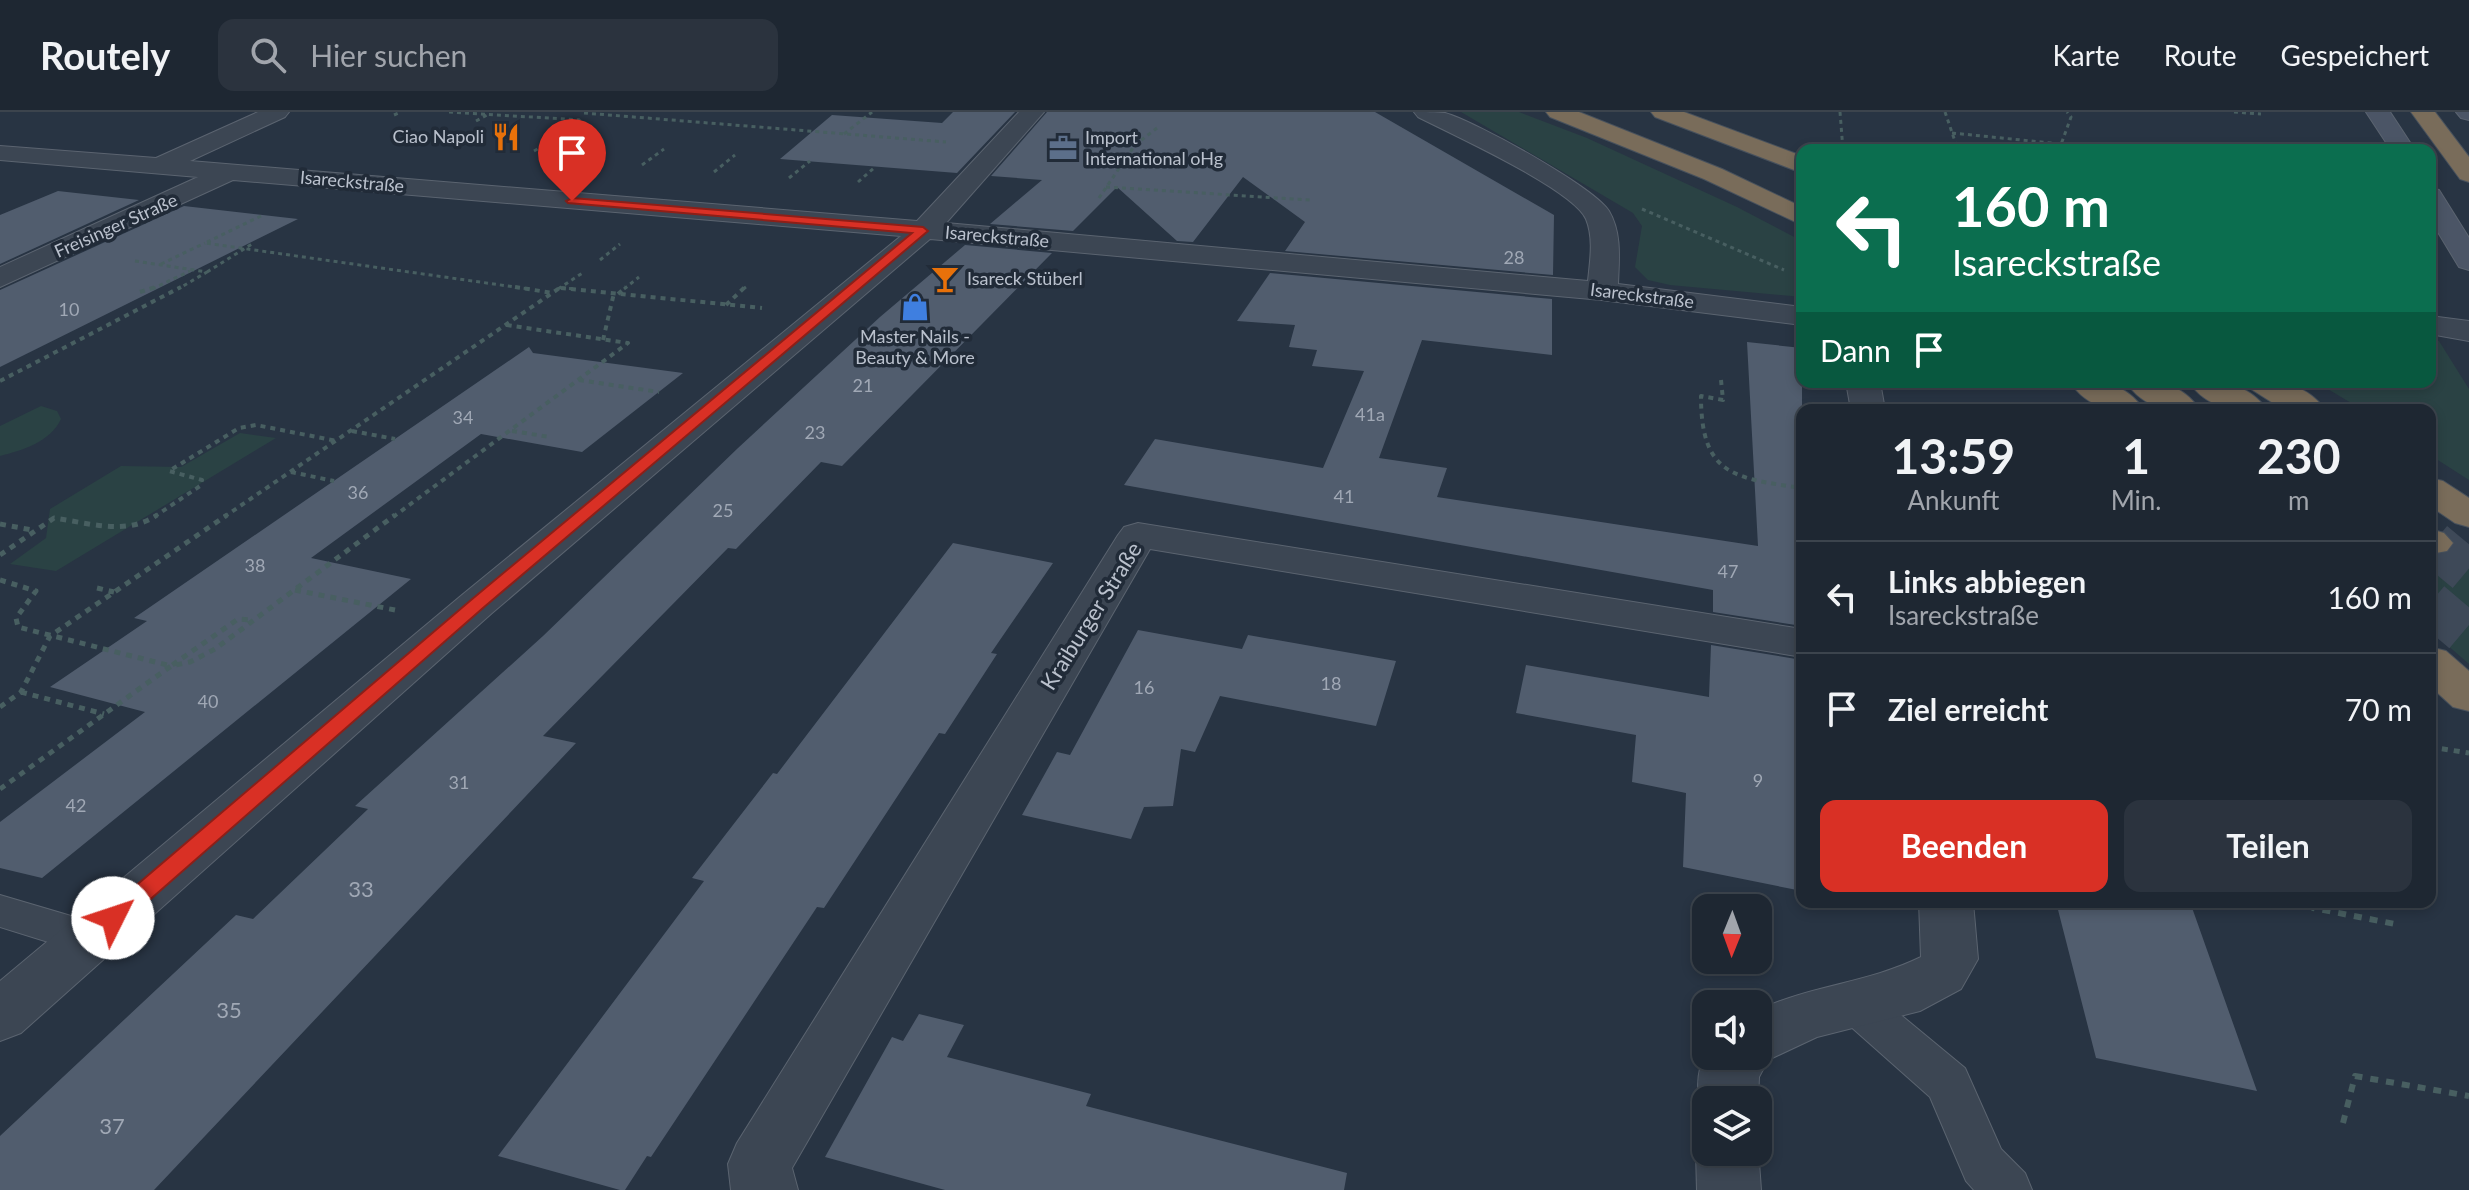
<!DOCTYPE html>
<html lang="de">
<head>
<meta charset="utf-8">
<style>
  body { margin:0; font-family:Lato,sans-serif; background:#2b333e; color:#f1f3f6; height:100vh; display:flex; flex-direction:column; font-size:30px; white-space:nowrap }
  * { box-sizing:border-box; margin:0 }
  p { font-size:26px; color:#a1a5ac }
  .icon { flex:none; width:44px; height:44px; fill:none; stroke:currentColor; stroke-width:2; stroke-linecap:round; stroke-linejoin:round }
  .map { position:relative; flex:1; overflow:hidden }
  .drawer { position:absolute; left:1796px; top:292px; width:640px; height:504px; display:flex; flex-direction:column; background:#1e2732; border-radius:16px; box-shadow:0 4px 12px #0003,0 0 0 2px #3c444d }
  .drawer>* { flex:none }
  .banner { position:absolute; left:1796px; top:32px; width:640px; height:244px; border-radius:16px; box-shadow:0 4px 12px #0003,0 0 0 2px #3c444d; background:#0b6e4f; color:#fff; overflow:hidden }
  .needle { width:52px; rotate:181deg }
  .controls { position:absolute; left:1692px; top:782px; display:grid; gap:16px }
  .controls a { display:grid; place-items:center; width:80px; height:80px; border-radius:16px; background:#1e2732; box-shadow:0 4px 12px #0003,0 0 0 2px #3c444d; font-size:40px }
  .pin { position:absolute; display:grid; place-items:center; width:68px; height:68px; color:#fff; margin:-82px -34px; border-radius:50% 50% 50% 0; rotate:-45deg; box-shadow:0 0 8px #0007 }
  .pin .icon { rotate:45deg }
  .me { position:absolute; width:88px; margin:-44px; rotate:49deg; stroke-linejoin:round; filter:drop-shadow(0 0 6px #0008) }
  .turn { display:flex; align-items:center; gap:28px; height:168px; padding:0 24px; font-size:36px }
  .turn .icon { width:104px; height:104px; stroke-width:2.5 }
  .turn b { display:block; font-size:56px; line-height:68px }
  .then { display:flex; align-items:center; height:76px; padding:0 24px; background:#0003; gap:16px; font-size:30px }
  .eta { display:flex; justify-content:space-evenly; align-items:center; height:136px; text-align:center }
  .eta b { font-size:48px; font-weight:700; line-height:56px }
  .primary-button { display:flex; gap:16px; margin-top:auto; padding:16px 24px }
  .primary-button a { flex:1; height:92px; border-radius:16px; background:#d93025; color:#fff; font-size:32px; font-weight:700; line-height:92px; text-align:center }
  .primary-button a+a { background:#2b333e; color:#f1f3f6 }
  ul { padding:0; list-style:none }
  li { display:flex; align-items:center; gap:24px; height:112px; padding:0 24px; border-top:2px solid #3c444d }
  li div { flex:1 }
  li b { display:block; font-size:30px }
  li em { font-style:normal }
  header { display:flex; align-items:center; gap:48px; box-sizing:border-box; height:112px; padding:0 40px; background:#1e2732; border-bottom:2px solid #3c444d }
  header strong { font-size:38px }
  nav { display:flex; gap:44px; margin-inline-start:auto; font-size:28px }
  .search { width:560px; height:72px; background:#2b333e; display:flex; align-items:center; gap:20px; box-sizing:border-box; padding:0 28px; border-radius:16px; color:#a1a5ac; font-size:30px }
  .map>svg:first-child { display:block }
</style>
</head>
<body>
<header>
<strong>Routely</strong>
<div class="search"><svg class="icon" aria-label="search" viewBox="0 0 24 24"><circle cx="10" cy="10" r="6"/><path d="M15 15l6 6"/></svg>Hier suchen</div>
<nav><a>Karte</a><a>Route</a><a>Gespeichert</a></nav>
</header>
<div class="map">
<svg width="2469" height="1078" viewBox="0 0 2469 1078">
  <rect width="100%" height="100%" fill="#283443"/>
  <path fill="#2a4244" d="M1461,0H1519L1587,26L1737,95L1802,129V185L1670,173L1648,168L1635,155L1642,114L1633,101Z
    M2430,227L2439,229L2469,277V368L2430,343V298H2363L2316,270H2430Z
    M41,294L57,299L61,307C50,330 23,338 0,344V314Z
    M240,321L276,326L56,459L10,452L46,426L50,397L121,354L181,355Z
    M2469,448V552L2430,518V450Z"/>
  <path fill="#515d6e" d="M953,0H1015L957,61L780,47L832,3L942,11Z
    M1047,0H1375L1554,103L1553,163L1285,139L1305,110L1243,65L1193,130L1177,129L1117,75L1073,119L990,112L1042,68L991,64Z
    M58,79L139,88L0,152V103Z
    M184,94L298,107L0,255V178Z
    M965,133L1052,141L842,354L821,350L736,437L728,436L543,624L576,631L154,1078H0V1024L236,803L253,807L368,697L355,694L543,524L738,336L880,205Z
    M1270,161L1552,187V243L1422,228L1379,346L1447,356L1437,385L1758,434L1747,230L1802,236V514L1713,500V478L1124,373L1155,327L1323,356L1364,259L1312,254L1317,238L1289,235L1295,213L1237,209Z
    M529,235L533,241L683,261L582,340L481,322L311,446L411,467L42,766L0,756V710L145,600L50,575L147,509L134,506Z
    M953,431L1053,451L991,541L997,542L945,622L939,621L824,796L817,795L651,1045L647,1044L625,1078H620L498,1044L704,769L692,766L773,661L777,662Z
    M1138,518L1242,537L1248,523L1396,549L1376,614L1220,584L1195,640L1181,637L1173,694L1144,695L1131,727L1022,703L1057,640L1070,643Z
    M1711,533L1802,548V779L1683,755L1686,681L1632,670L1636,623L1516,601L1526,553L1709,585Z
    M2056,790H2190L2257,979L2096,946Z
    M919,902L964,913L947,945L1091,982L1086,994L1347,1061L1344,1078H945L825,1045L892,925L903,929Z"/>
  <g fill="none" stroke-linecap="round" stroke-linejoin="round">
    <path stroke="#3e4958" stroke-width="44" stroke-dasharray="44 22" stroke-linecap="butt" d="M2433,431L2469,461
      M2430,491L2469,524"/>
    <defs>
      <path id="lane" d="M0,783L105,814L111,826L105,838L90,843L0,815Z
        M1857,874L1873,880L1965,956L2001,1037L2025,1061L2032,1078H1974L1966,1069L1930,985L1841,906L1835,893L1841,880Z"/>
      <path id="street" d="M258,0H289L285,5L190,49L917,109L1019,0H1044L946,111L1588,169C1590,149 1594,126 1586,107C1573,77 1451,22 1418,5L1414,0C1424,0 1436,0 1445,1C1475,9 1594,75 1609,99C1622,121 1619,147 1618,172L1802,195V213L1602,188L930,127L492,501L21,921L0,929V869L462,483L901,124L233,68L0,175V155L198,65L0,48V34L156,46Z
        M2430,204L2469,209V229L2430,222Z
        M1846,270H1880L1885,298H1851Z
        M1138,411L1802,517V545L1150,437L792,1056L798,1078H731L728,1052L737,1031L1118,423L1124,415Z
        M1919,790H1973L1978,847L1961,877L1920,899L1817,925L1768,948L1759,965L1758,989L1706,988V1007C1696,984 1695,963 1706,940V944H1758V898C1813,873 1868,871 1921,845Z
        M1706,1019V1040H1758V1036L1761,1078H1697L1696,1040Z"/>
      <path id="secondary" d="M2366,0H2390L2415,38H2391Z
        M2456,0H2469V8L2461,6Z
        M2430,76L2439,78L2469,126V158L2459,155L2430,107Z"/>
      <path id="highway" d="M1546,0H1579L1722,57L1802,95V113L1704,67L1550,5Z
        M1651,0H1684L1802,44V61L1655,5Z
        M2411,0H2435L2469,45V70L2460,67Z
        M2070,270C2102,270 2124,269 2144,298C2113,298 2090,299 2070,270Z
        M2126,270C2158,270 2180,269 2200,298C2169,298 2146,299 2126,270Z
        M2189,270C2220,270 2248,270 2267,298C2236,298 2209,299 2189,270Z
        M2246,270C2277,270 2306,270 2325,298H2284L2251,277Z
        M2430,366L2443,369L2469,386V415L2455,411L2430,394Z
        M2430,417L2444,421L2453,431L2447,439L2430,442Z
        M2430,535L2446,539L2469,559V599L2453,595L2430,574Z"/>
    </defs>
    <use href="#lane" stroke="#5b6470" stroke-width="2"/>
    <use href="#street" stroke="#5b6470" stroke-width="2"/>
    <use href="#secondary" stroke="#5b6470" stroke-width="2"/>
    <use href="#highway" stroke="#47515d" stroke-width="2"/>
    <path stroke="#485f61" stroke-width="3" stroke-dasharray="4 4" stroke-linecap="butt" d="M449,0L580,8
      M1840,0L1843,38
      M1945,0L1958,38
      M2234,0L2261,2
      M584,1L946,30
      M394,3L401,0
      M476,9L487,3
      M1952,21L2061,32
      M844,22L872,0
      M1947,35L1957,36
      M2059,38L2071,5L2067,0
      M534,39L575,15L580,7
      M578,42L596,31
      M642,53L664,37
      M714,60L735,43
      M789,66L810,49
      M858,70L875,55
      M1106,75L1310,88
      M1099,86L1135,33L1157,16
      M1642,97L1784,158
      M261,104L205,131L529,177
      M600,148L620,132
      M135,149L207,160L178,177
      M161,152L205,131
      M207,160L252,132
      M561,176L576,177
      M152,177L190,159
      M558,177L584,160
      M624,177L639,165
      M743,177L746,175"/>
    <path stroke="#485f61" stroke-width="4" stroke-dasharray="5 5" stroke-linecap="butt" d="M515,175L553,181
      M561,176L762,196
      M140,180L156,175
      M618,182L626,175
      M726,193L745,175
      M603,228L614,181
      M579,268L659,280
      M1721,268L1723,288L1701,284C1701,363 1733,366 1802,376
      M0,269L181,175
      M352,319L395,327
      M512,319L550,325
      M291,360L334,369
      M154,405L200,374L202,368L169,359L239,316L256,313L337,329
      M224,405L561,175
      M393,405L628,231L506,213"/>
    <path stroke="#485f61" stroke-width="5" stroke-dasharray="6 6" stroke-linecap="butt" d="M0,412L32,418
      M0,443L54,406C89,411 127,424 157,403
      M0,468L36,479L16,506L18,515L171,554L238,507L251,508
      M97,476L114,480
      M295,478L395,498
      M21,580L104,602
      M0,595L21,580L50,524L227,403
      M2430,635L2469,641
      M0,677L171,554L190,550L215,537L395,403"/>
    <path stroke="#485f61" stroke-width="6" stroke-dasharray="8 8" stroke-linecap="butt" d="M2311,790L2313,796L2400,813
      M2343,1011L2355,964L2469,984"/>
    <use href="#lane" fill="#3c4653" fill-rule="evenodd"/>
    <use href="#street" fill="#3c4653" fill-rule="evenodd"/>
    <use href="#secondary" fill="#4b5566" fill-rule="evenodd"/>
    <use href="#highway" fill="#796c5a" fill-rule="evenodd"/>
  </g>
  <path fill="#d93025" stroke="#8d1f18" stroke-width="2" d="M572,86L923,115L928,119L483,496L121,813L113,815L105,813L102,806L105,800L471,488L912,121L568,91L566,89Z"/>
  <defs>
    <symbol id="restaurant-bare" viewBox="-9 -9 18 18"><path d="M-5-6h1v4h1v-4h1v4h1v-4h1v5L-1.5 .5V6h-2V.5L-5-1ZM5-6V6H3V1.5H1.5Q1.5-4 5-6Z" fill="#e8710a" stroke="#212b38" stroke-width="2.5" paint-order="stroke"/></symbol>
    <symbol id="office-bare" viewBox="-9 -9 18 18"><path d="M-6-3h4V-5.5h4V-3h4V5H-6ZM-1-4.5V-3h2v-1.5ZM-6 0V1H6V0Z" fill="#5c6f8a" stroke="#212b38" stroke-width="2.5" paint-order="stroke"/></symbol>
    <symbol id="bar-bare" viewBox="-9 -9 18 18"><path d="M-6-5H6L.8 .8V4.5H3.5V6h-7V4.5H-.8V.8Z" fill="#e8710a" stroke="#212b38" stroke-width="2.5" paint-order="stroke"/></symbol>
    <symbol id="shop-bare" viewBox="-9 -9 18 18"><path d="M-5-2.5h2.3a2.7 3.5 0 0 1 5.4 0H5L5.5 6h-11ZM-1.5-2.5h3a1.5 2.3 0 0 0-3 0Z" fill="#3f7fe0" stroke="#212b38" stroke-width="2.5" paint-order="stroke"/></symbol>
  </defs>
  <g fill-rule="evenodd">
    <use href="#restaurant-bare" x="486" y="5" width="40" height="40"/>
    <use href="#office-bare" x="1043" y="16" width="40" height="40"/>
    <use href="#bar-bare" x="925" y="147" width="40" height="40"/>
    <use href="#shop-bare" x="895" y="175" width="40" height="40"/>
  </g>
  <g text-anchor="middle" stroke-width="7" stroke-linejoin="round" paint-order="stroke">
    <g font-size="18" fill="#bac1cd" stroke="#212b38" text-anchor="start">
      <text x="484" y="31" text-anchor="end">Ciao Napoli</text>
      <text x="1085" y="32">Import<tspan x="1085" dy="21">International oHg</tspan></text>
      <text x="967" y="173">Isareck Stüberl</text>
      <text x="915" y="231" text-anchor="middle">Master Nails -<tspan x="915" dy="21">Beauty &amp; More</tspan></text>
    </g>
    <g font-size="18" fill="#bac1cd" stroke="#212b38">
      <text transform="translate(352 70) rotate(5)" y="6">Isareckstraße</text>
      <text transform="translate(116 114) rotate(-24)" y="6">Freisinger Straße</text>
      <text transform="translate(997 125) rotate(5)" y="6">Isareckstraße</text>
      <text transform="translate(1642 184) rotate(7)" y="6">Isareckstraße</text>
    </g>
    <g font-size="18" fill="#a0a8b5">
      <text x="1514" y="152">28</text>
      <text x="69" y="204">10</text>
      <text x="863" y="280">21</text>
      <text x="1370" y="309">41a</text>
      <text x="463" y="312">34</text>
      <text x="815" y="327">23</text>
      <text x="358" y="387">36</text>
      <text x="1344" y="391">41</text>
      <text x="723" y="405">25</text>
      <text x="255" y="460">38</text>
      <text x="1728" y="466">47</text>
      <text x="1331" y="578">18</text>
      <text x="1144" y="582">16</text>
      <text x="208" y="596">40</text>
      <text x="1758" y="675">9</text>
      <text x="459" y="677">31</text>
      <text x="76" y="700">42</text>
    </g>
    <g font-size="22" fill="#bac1cd" stroke="#212b38">
      <text transform="translate(1091 504) rotate(-58)" y="8">Kraiburger Straße</text>
    </g>
    <g font-size="22" fill="#a0a8b5">
      <text x="361" y="785">33</text>
      <text x="229" y="906">35</text>
      <text x="112" y="1022">37</text>
    </g>
  </g>
</svg>
<div class="controls">
<a><svg class="needle" viewBox="-14 -14 28 28"><path d="M0-13l5 13h-10z" fill="#e53935"/><path d="M0 13l5-13h-10z" fill="#a1a5ac"/></svg></a>
<a><svg class="icon" aria-label="sound" viewBox="0 0 24 24"><path d="M4 9h4l5-4v14l-5-4H4zM17 9q2 3 0 6"/></svg></a>
<a><svg class="icon" aria-label="layers" viewBox="0 0 24 24"><path d="M12 4l9 5-9 5-9-5zM3 14l9 5 9-5"/></svg></a>
</div>
<div class="pin" style="left:572px;top:89px;background:#d93025"><svg class="icon" aria-label="arrive" viewBox="0 0 24 24"><path d="M6 21V4h12l-3 4 3 4H6"/></svg></div>
<svg class="me" style="left:113px;top:806px" viewBox="-20 -20 40 40"><circle r="19" fill="#fff"/><path d="M0-13L10 11 0 6-10 11z" fill="#d93025"/></svg>
<div class="banner">
<div class="turn"><svg class="icon" aria-label="left" viewBox="0 0 24 24"><path d="M17 20v-9H6M10 6l-5 5 5 5"/></svg><div><b>160 m</b>Isareckstraße</div></div>
<div class="then">Dann<svg class="icon" aria-label="arrive" viewBox="0 0 24 24"><path d="M6 21V4h12l-3 4 3 4H6"/></svg></div>
</div>
<section class="drawer">
<div class="eta">
<div><b>13:59</b><p>Ankunft</p></div>
<div><b>1</b><p>Min.</p></div>
<div><b>230</b><p>m</p></div>
</div>
<ul>
<li><svg class="icon" aria-label="left" viewBox="0 0 24 24"><path d="M17 20v-9H6M10 6l-5 5 5 5"/></svg><div><b>Links abbiegen</b><p>Isareckstraße</p></div><em>160 m</em></li>
<li><svg class="icon" aria-label="arrive" viewBox="0 0 24 24"><path d="M6 21V4h12l-3 4 3 4H6"/></svg><div><b>Ziel erreicht</b></div><em>70 m</em></li>
</ul>
<div class="primary-button"><a>Beenden</a><a>Teilen</a></div>
</section>
</div>
</body>
</html>
